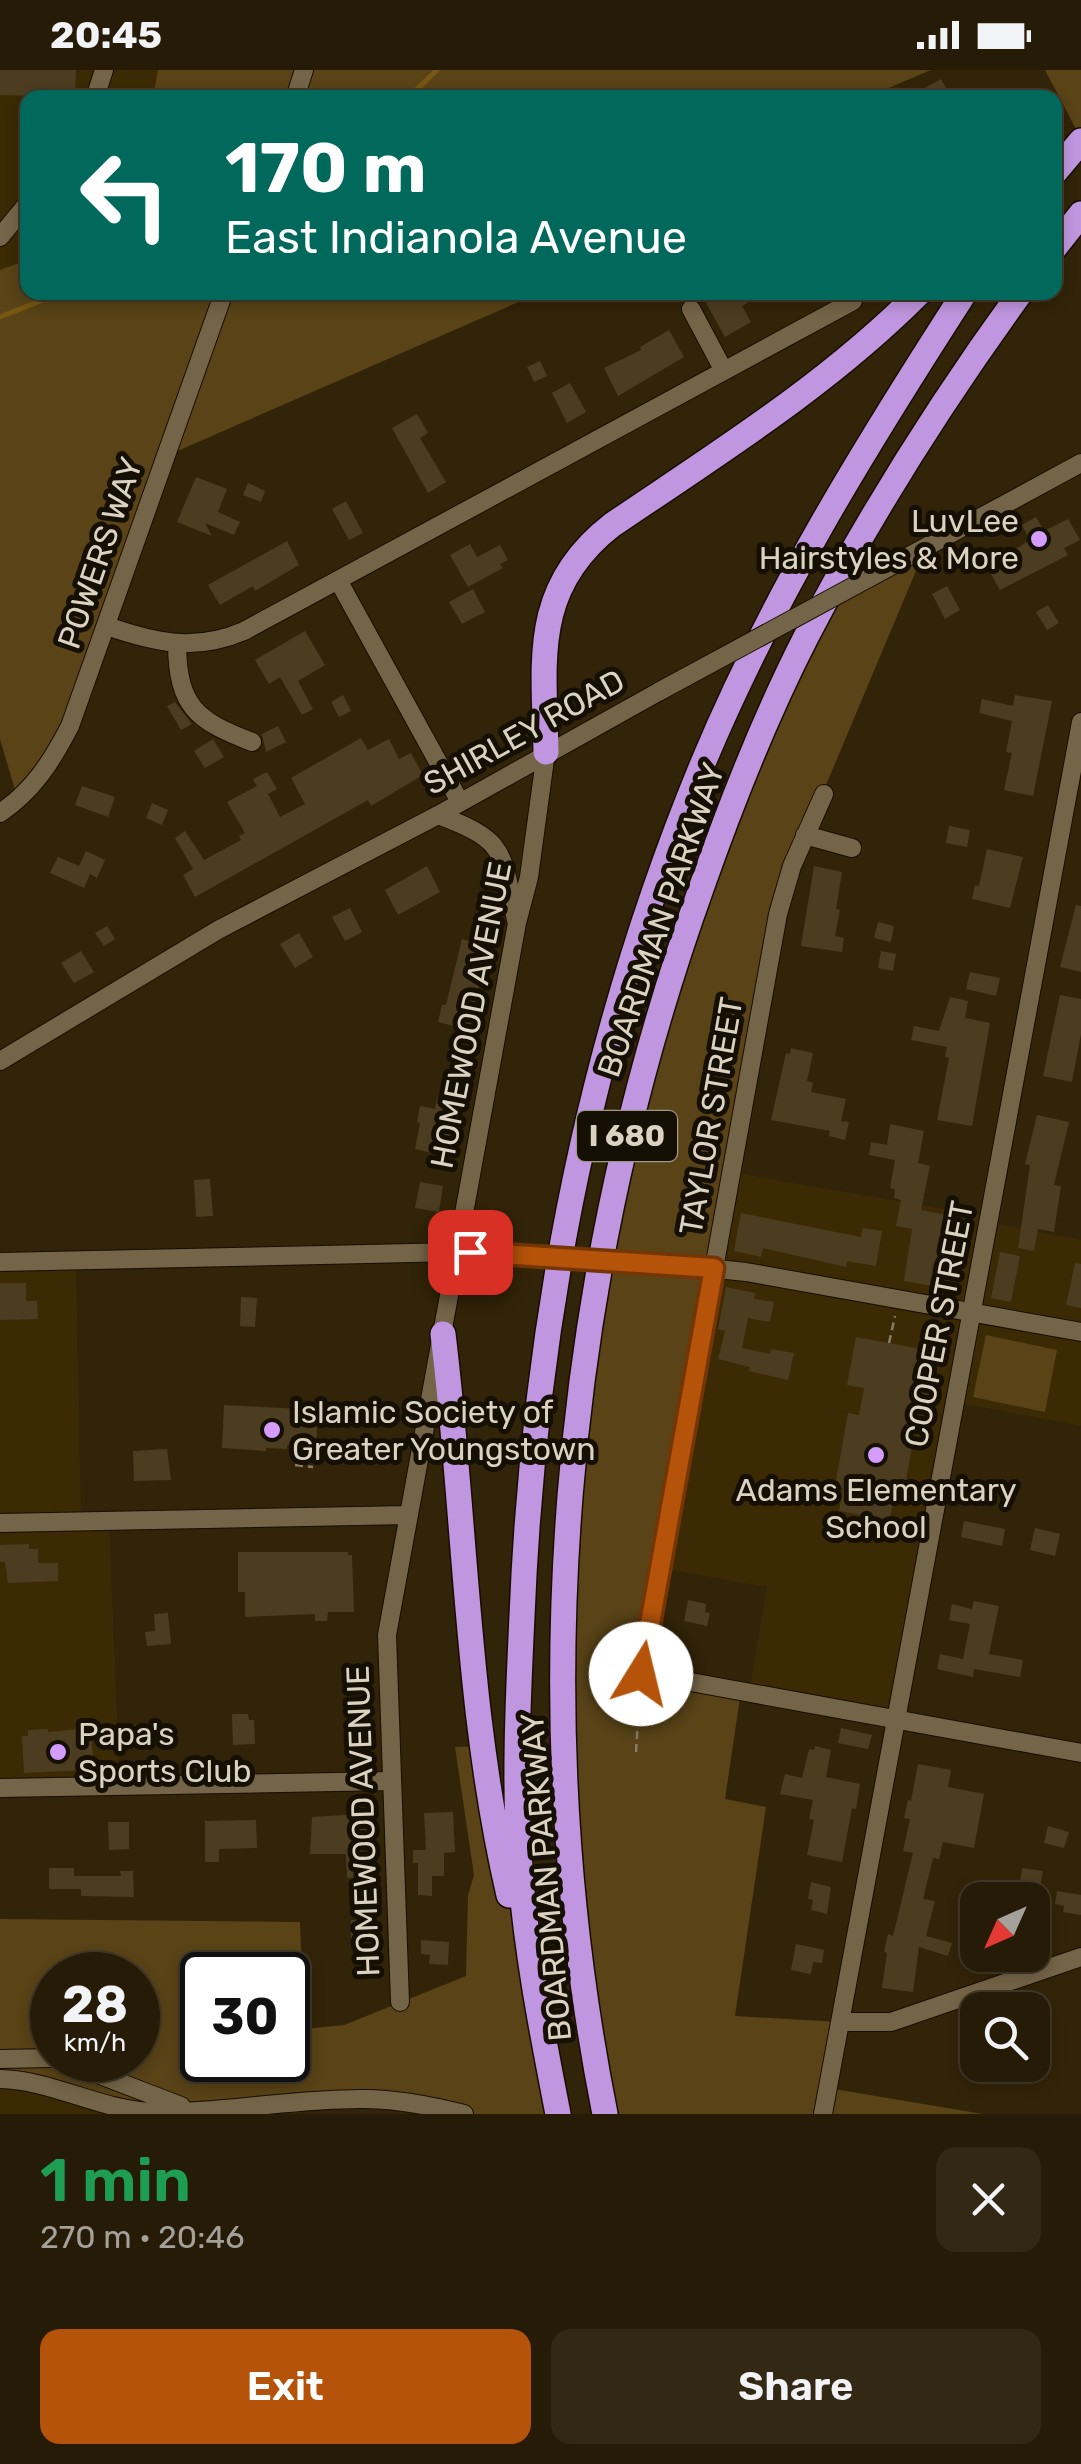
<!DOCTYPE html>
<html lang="en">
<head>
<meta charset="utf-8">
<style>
  body { margin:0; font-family:Rubik,sans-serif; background:#322814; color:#f1f3f6; height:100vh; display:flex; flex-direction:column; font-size:38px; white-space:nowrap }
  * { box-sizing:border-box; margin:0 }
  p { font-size:32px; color:#a4a19b }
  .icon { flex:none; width:55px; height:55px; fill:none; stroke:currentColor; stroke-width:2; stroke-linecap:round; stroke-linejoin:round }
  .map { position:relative; height:2044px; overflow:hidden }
  .drawer { display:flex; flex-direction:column; background:#261b06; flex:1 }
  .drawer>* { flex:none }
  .guide { position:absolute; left:20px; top:20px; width:1042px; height:210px; border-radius:20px; box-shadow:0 5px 15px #0003,0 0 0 2px #423928; background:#00695c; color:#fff; overflow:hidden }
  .needle { width:65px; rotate:225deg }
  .controls { position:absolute; left:960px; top:1812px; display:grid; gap:20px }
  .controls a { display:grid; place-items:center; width:90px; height:90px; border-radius:20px; background:#261b06; box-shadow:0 5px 15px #0003,0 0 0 2px #423928; font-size:50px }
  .speed { position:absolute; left:30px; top:1882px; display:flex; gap:20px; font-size:50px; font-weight:700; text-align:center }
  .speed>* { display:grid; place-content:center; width:130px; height:130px; border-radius:50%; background:#261b06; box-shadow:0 5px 15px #0003,0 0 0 2px #423928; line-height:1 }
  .speed small { font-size:25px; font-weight:400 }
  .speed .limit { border:5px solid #111; border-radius:15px; background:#fff; color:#111 }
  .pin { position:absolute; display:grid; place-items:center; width:85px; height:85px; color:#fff; margin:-42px; border-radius:20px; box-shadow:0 5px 15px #0006 }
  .me { position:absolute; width:110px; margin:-55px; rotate:9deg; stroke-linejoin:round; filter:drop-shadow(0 0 8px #0008) }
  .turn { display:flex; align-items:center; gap:35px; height:210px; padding:0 40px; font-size:45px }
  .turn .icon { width:130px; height:130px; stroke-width:2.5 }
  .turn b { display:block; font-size:70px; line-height:85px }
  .round { display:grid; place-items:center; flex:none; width:105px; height:105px; border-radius:20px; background:#322814 }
  .overview { display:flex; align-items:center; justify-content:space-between; height:170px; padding:0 40px }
  h1 { font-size:60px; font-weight:600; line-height:75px; color:#1e9e55 }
  .primary-button { display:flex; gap:20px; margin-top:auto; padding:20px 40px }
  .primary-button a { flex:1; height:115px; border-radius:20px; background:#b45309; color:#fff; font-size:40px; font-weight:600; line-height:115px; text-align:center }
  .primary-button a+a { background:#322814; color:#f1f3f6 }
  .status { display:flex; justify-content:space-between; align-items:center; height:70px; padding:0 50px; background:#261b06; direction:ltr }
  .status svg { height:28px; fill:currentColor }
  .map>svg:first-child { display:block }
</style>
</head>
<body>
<div class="status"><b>20:45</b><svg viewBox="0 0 49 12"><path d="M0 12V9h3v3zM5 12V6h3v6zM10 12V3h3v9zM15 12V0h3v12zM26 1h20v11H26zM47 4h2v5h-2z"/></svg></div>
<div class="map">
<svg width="1081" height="2044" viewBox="0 0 1081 2044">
  <rect width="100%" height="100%" fill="#322408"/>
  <path fill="#3b2a04" d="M0,0H304L295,27L28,28V222L0,247Z
    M731,1102L989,1147V1153L1081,1170V1356L955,1332L896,1649L749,1623L767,1517L659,1498Z
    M76,1190L81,1451H109L120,1717L0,1718V1192Z
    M0,2009L103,2034V2044H0Z"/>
  <path fill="#594317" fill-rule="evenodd" d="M158,0H931L865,28H153Z
    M1045,0H1081V61L1078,63Z
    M27,190L28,222L539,223L166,386L70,656L18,730L0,669V200Z
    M926,477L792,796L641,1603L741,1621L725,1729L766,1737L735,1946L840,1952L828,2018L983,2044H605L575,1843L568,1450L655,954L824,533Z
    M986,1265L1057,1280L1045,1342L973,1327Z
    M483,1676L557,2044H464L433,2036L151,2042L0,2009V1849L300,1852L304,1959L344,1955L466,1906L468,1825L474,1805L455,1677ZM52,1905H138V1990H52ZM202,1905H288V1990H202Z"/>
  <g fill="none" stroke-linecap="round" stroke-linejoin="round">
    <path stroke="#775712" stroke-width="5" d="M408,28L437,0
      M0,247L63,222"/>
  </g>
  <path fill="#4c3d21" d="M0,0H76L75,27L0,25Z
    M941,9L952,28H906Z
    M725,222H766L742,236L751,252L725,267L706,233Z
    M669,260L684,287L618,326L604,298L641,280L640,277Z
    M540,291L547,306L534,312L527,297Z
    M570,313L586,342L567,353L552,323Z
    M417,344L428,363L420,368L446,412L428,423L392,358Z
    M196,407L227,419L218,442L240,452L234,465L205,453L212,466L177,452Z
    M248,413L265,421L261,432L243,425Z
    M346,431L363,463L349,470L332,439Z
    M1036,447L1044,461L1068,449L1080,470L1064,478L1068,485L1000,520L987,497L1030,470L1022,455Z
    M287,471L299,495L255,521L253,516L220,535L208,515Z
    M470,474L477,487L500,475L508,490L500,494L503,498L468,517L450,485Z
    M947,516L960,540L945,549L932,524Z
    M473,519L485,542L462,554L449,532Z
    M1048,535L1059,553L1047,560L1036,542Z
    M305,561L325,595L298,611L313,639L302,645L280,607L269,614L255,590Z
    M343,625L351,641L339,647L331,632Z
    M1015,625L1052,631L1033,726L1004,720L1012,683L1006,682L1012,651L979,643L982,629L1013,636Z
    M175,632L192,654L181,660L167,636Z
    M278,656L286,672L266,682L262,664Z
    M361,668L368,680L389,669L399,689L411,683L423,705L371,736L368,730L195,827L183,805L193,799L175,768L185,761L204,790L241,770L239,766L245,763L227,732L257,716L253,709L267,702L277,719L268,724L280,747L305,734L291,708Z
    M213,669L224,687L205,698L194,681Z
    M82,716L115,727L108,747L75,735Z
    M152,733L168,740L162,755L146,748Z
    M949,756L970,760L967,777L946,773Z
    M987,779L1023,787L1010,838L972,829L975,815L979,816Z
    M86,781L105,790L97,808L90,804L84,818L50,803L58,787L79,796Z
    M427,796L440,822L398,845L385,820Z
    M814,796L842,802L836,839L840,840L835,866L844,868L842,882L801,876Z
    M1076,835L1081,836V902L1060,897Z
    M350,838L362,862L345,871L332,847Z
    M878,852L894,856L891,872L874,868Z
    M107,856L115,869L104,876L95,863Z
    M299,863L313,887L295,898L280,874Z
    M462,869L488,876L469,960L438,952L442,935H446Z
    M81,881L94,902L74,913L61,893Z
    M881,881L896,884L893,901L878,898Z
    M970,902L1000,908L996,926L966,919Z
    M1060,925L1081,929V964L1072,1012L1043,1006Z
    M950,927L968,931L965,948L990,953L972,1056L937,1050L949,988L945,987L947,977L911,970L914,956L939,961Z
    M791,978L813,983L807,1011L813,1013L811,1022L846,1029L841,1051L849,1052L845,1070L829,1066L830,1061L771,1050L786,983L790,984Z
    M437,1028L457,1032L445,1086L415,1079L420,1053L417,1052L420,1036L435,1039Z
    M1037,1045L1069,1052L1054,1115L1061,1116L1054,1162L1038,1159L1034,1181L1018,1178L1030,1095L1025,1094Z
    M890,1054L924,1061L918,1093L930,1096L921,1140L967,1149L955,1220L904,1211L912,1159L896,1156L901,1130L894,1128L895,1119L890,1118L895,1090L869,1085L871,1072L887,1075Z
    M210,1109L213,1146L196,1147L194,1110Z
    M420,1112L443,1116L439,1142L415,1138Z
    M741,1143L861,1167L863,1158L882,1161L876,1196L847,1191L846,1197L763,1178L761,1187L734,1181Z
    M1000,1182L1020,1186L1011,1232L991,1228Z
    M1075,1193L1081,1194V1238L1066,1235Z
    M0,1213H26V1231H37L38,1249L0,1250Z
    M726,1217L755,1223L754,1229L774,1232L770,1252L748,1248L742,1278L770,1284L771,1279L794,1283L788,1310L749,1301L750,1297L718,1289L725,1261L718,1259Z
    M241,1227L257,1228L255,1257L240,1256Z
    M856,1267L937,1282L928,1332L920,1330L903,1428L894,1426L890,1450L839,1441L843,1418L835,1416L848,1343L859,1345L864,1318L847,1315Z
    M224,1335L318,1340L316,1377L287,1375V1379L266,1378V1381L222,1378Z
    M167,1379L171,1410L134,1411L133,1381Z
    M964,1451L1005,1459L1002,1476L961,1467Z
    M1035,1458L1060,1464L1055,1486L1030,1480Z
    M29,1474V1479H38V1493H58V1511L8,1513L5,1492H0V1475Z
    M238,1482H348V1485H352L354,1542H328L327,1551H315V1544L245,1547V1522H238Z
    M688,1530L706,1534L705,1542L710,1543L707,1556L684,1551Z
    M974,1531L999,1536L989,1584L1023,1590L1020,1607L974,1599L973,1607L937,1599L940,1584L963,1589L970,1554L949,1550L952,1534L972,1539Z
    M168,1543L171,1574L147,1576L145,1562L155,1561L154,1544Z
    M232,1644H248L249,1650H254L255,1674L233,1675Z
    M153,1653L155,1675L135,1677L133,1655Z
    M90,1658L94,1694H88V1700L24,1703L22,1666H28V1660L48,1659V1662Z
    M841,1658L872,1665L868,1679L838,1673Z
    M815,1676L831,1680L826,1707L860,1714L856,1739L852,1738L842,1792L807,1785L814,1750L809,1749L813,1730L780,1724L785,1704L802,1708L809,1679L814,1680Z
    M918,1694L951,1700L948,1717L984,1724L974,1778L943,1772L939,1789L933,1788L923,1829L935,1831L926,1866L952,1873L948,1886L919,1877L913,1922L882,1918L887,1883L884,1882L888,1864L893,1866L913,1783L903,1781L910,1749L904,1748L908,1730L911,1731Z
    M453,1742L455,1782L444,1783V1806H432V1826L418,1825V1793H413V1780H426L424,1743Z
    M376,1743L375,1777L363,1778L364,1807L347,1808L346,1784H310L312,1747Z
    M256,1750L257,1778L219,1779V1792H205V1751Z
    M108,1752H129V1779L109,1780Z
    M1048,1756L1069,1762L1064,1778L1044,1773Z
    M49,1798H74V1806H121L120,1801H133L134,1827L81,1826V1819H49Z
    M1022,1798L1043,1801L1039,1822L1019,1819Z
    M811,1812L831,1817L827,1844L811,1840L813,1830L808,1829Z
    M1057,1821L1081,1825V1845L1063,1842L1064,1836L1055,1834Z
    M351,1850H376L377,1862L369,1863L370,1872L351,1873Z
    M421,1870L449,1872L448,1895L429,1894L430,1885L421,1884Z
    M796,1874L824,1880L822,1893L813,1892L811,1904L791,1900Z"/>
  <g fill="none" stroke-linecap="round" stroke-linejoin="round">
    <defs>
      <path id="minor" d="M95,28L104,0
        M295,28L304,0
        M0,167L28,133
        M691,239L724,301
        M926,477L1081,393
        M338,510L460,732
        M107,556C156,573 195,582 244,561L853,231
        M177,575C178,637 197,651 252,672
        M824,724L792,796L778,844L641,1603L1081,1683
        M0,743C33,721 52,691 70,656L224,222
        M438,745C508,771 501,781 516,850
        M805,765L852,778
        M0,991L218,860L438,745L660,621
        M0,1192L457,1182L497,1184
        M679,1195L746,1202L1081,1262
        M0,1453L409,1445
        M0,1718L390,1711
        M400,1932L387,1565L517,853L529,807L546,682
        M840,1952H891L1081,1887
        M0,1989L52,1988
        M61,1990L181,2036
        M0,2009C51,2010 98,2039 150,2042C222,2044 294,2028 365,2029C399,2029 432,2036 464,2044
        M823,2044L1081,652"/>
      <path id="highway" d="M1055,102L1081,71
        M1055,177L1081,144
        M546,682C544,590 531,518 612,455C718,383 829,314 920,222
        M443,1264C466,1451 466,1641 509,1825
        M558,2044C542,1962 526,1880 520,1797C514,1714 518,1629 522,1546C534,1252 590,966 703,693C772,527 867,374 965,222
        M605,2044C524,1636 561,1207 702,816C732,731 765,647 806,567C869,446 941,332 1021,222"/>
    </defs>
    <use href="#minor" stroke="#180e00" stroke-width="20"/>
    <use href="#highway" stroke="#180e00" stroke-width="28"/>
    <path stroke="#887d67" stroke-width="2.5" stroke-dasharray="8 5" stroke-linecap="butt" d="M889,1273L895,1246
      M295,1395L313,1397
      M636,1682L640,1618"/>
    <use href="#minor" stroke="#756548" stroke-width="18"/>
    <use href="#highway" stroke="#bf96df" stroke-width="25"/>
    <defs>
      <path id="minor-bridge" d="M660,621L926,477
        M497,1184L679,1195"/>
    </defs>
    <use href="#minor-bridge" stroke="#180e00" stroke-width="20" stroke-linecap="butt"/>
    <use href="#minor-bridge" stroke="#756548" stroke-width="18"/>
  </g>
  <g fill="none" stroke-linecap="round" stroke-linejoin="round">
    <defs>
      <path id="route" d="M470,1182L714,1198L641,1604"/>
    </defs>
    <use href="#route" stroke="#753606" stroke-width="25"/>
    <use href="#route" stroke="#b45309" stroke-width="18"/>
  </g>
  <g fill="#d39cfd" stroke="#150f04" stroke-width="4">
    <circle cx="1039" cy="469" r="10"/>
    <circle cx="272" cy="1360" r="10"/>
    <circle cx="876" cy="1385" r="10"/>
    <circle cx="58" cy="1682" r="10"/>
  </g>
  <g text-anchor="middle" stroke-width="10" stroke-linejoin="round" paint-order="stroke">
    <rect fill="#150f04" stroke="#a09889" stroke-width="2.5" x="577" y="1041" width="100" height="50" rx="8"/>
    <g font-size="30" font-weight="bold" fill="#dbd2c2">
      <text x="627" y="1076">I 680</text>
    </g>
    <g font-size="32" fill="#dbd2c2" stroke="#150f04" text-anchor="start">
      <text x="1019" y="462" text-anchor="end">LuvLee<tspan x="1019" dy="37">Hairstyles &amp; More</tspan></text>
      <text x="292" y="1353">Islamic Society of<tspan x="292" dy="37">Greater Youngstown</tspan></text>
      <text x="876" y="1431" text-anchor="middle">Adams Elementary<tspan x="876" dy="37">School</tspan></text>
      <text x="78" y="1675">Papa's<tspan x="78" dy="37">Sports Club</tspan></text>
    </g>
    <g font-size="32" fill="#dbd2c2" stroke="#150f04">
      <text transform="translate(100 483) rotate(-71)" y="11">POWERS WAY</text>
      <text transform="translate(524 662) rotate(-29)" y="11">SHIRLEY ROAD</text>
      <text transform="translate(661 850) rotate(-71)" y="11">BOARDMAN PARKWAY</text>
      <text transform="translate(471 945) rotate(-79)" y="11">HOMEWOOD AVENUE</text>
      <text transform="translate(711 1046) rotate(-80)" y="11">TAYLOR STREET</text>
      <text transform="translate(939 1254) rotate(-79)" y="11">COOPER STREET</text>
      <text transform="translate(363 1751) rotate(-92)" y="11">HOMEWOOD AVENUE</text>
      <text transform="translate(546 1807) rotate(-95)" y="11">BOARDMAN PARKWAY</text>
    </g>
  </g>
</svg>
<div class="controls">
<a><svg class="needle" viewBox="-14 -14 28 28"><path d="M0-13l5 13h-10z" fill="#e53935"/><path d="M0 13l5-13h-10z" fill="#a4a19b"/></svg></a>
<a><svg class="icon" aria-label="search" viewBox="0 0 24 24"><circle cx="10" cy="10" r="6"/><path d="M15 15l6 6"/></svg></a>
</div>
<div class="speed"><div>28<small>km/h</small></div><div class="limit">30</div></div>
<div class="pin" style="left:470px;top:1182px;background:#d93025"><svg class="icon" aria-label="arrive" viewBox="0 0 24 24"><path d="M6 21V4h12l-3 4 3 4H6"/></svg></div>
<svg class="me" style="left:641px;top:1604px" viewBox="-20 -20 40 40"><circle r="19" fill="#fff"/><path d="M0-13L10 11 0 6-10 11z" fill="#b45309"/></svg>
<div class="guide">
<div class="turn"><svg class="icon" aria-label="left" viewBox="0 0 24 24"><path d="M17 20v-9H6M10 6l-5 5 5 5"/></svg><div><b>170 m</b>East Indianola Avenue</div></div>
</div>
</div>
<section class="drawer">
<div class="overview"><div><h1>1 min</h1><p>270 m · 20:46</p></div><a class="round"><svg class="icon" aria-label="close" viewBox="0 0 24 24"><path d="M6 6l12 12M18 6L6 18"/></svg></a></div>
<div class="primary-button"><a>Exit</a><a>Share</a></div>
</section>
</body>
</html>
